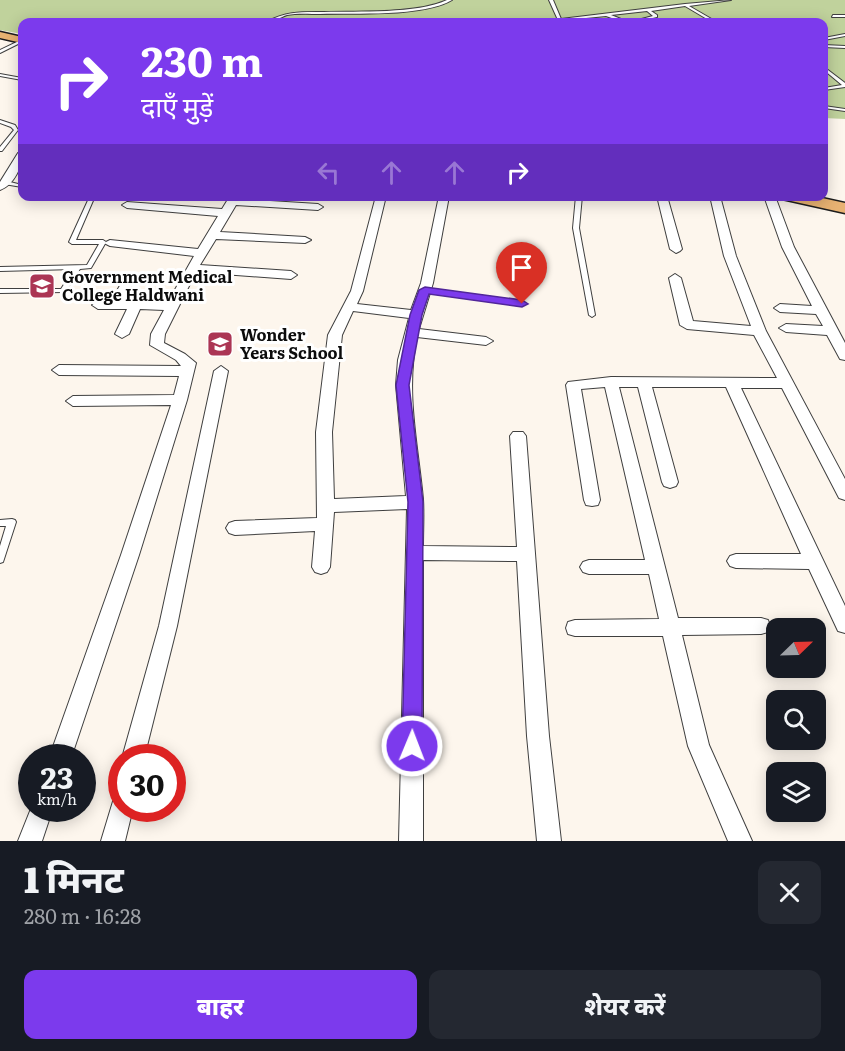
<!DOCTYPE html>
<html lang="hi">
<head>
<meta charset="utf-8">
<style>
  body { margin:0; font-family:Literata,"Noto Sans Devanagari",serif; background:#242831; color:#f1f3f6; height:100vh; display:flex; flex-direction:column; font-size:22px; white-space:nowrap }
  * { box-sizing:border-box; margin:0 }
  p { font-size:20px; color:#9ea1a6 }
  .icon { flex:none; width:33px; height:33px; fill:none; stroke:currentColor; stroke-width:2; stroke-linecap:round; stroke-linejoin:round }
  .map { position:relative; height:841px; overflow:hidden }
  .drawer { display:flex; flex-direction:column; background:#171b24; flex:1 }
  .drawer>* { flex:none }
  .guide { position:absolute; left:18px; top:18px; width:810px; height:183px; border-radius:12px; box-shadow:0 3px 15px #0003; background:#7c3aed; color:#fff; overflow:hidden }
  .needle { width:39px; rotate:67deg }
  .buttons { position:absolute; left:766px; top:618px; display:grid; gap:12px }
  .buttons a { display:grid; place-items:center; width:60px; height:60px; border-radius:12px; background:#171b24; box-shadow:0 3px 15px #0003; font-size:30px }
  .speed { position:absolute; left:18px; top:744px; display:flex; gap:12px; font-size:30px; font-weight:700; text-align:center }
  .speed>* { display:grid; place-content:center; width:78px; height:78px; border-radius:50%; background:#171b24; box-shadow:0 3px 15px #0003; line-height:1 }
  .speed small { font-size:15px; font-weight:400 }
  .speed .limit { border:9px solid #d22; background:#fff; color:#111 }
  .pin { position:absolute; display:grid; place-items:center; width:51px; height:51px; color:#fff; margin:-62px -26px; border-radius:50% 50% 50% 0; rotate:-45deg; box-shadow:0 0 6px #0007 }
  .pin .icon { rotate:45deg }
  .me { position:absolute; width:66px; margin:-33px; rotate:1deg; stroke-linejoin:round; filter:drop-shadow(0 0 4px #0008) }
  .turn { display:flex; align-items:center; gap:21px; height:126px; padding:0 24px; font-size:27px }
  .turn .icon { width:78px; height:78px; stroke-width:2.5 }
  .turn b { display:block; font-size:42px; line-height:51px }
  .lanes { display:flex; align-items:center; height:57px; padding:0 24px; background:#0003; justify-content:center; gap:30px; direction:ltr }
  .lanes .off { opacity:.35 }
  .round { display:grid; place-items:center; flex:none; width:63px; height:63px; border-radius:12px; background:#242831 }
  .summary { display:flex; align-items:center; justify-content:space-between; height:102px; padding:0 24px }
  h1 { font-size:36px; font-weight:800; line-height:45px }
  .primary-button { display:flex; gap:12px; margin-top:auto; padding:12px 24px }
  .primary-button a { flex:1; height:69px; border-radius:12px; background:#7c3aed; color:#fff; font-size:24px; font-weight:800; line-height:69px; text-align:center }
  .primary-button a+a { background:#242831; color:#f1f3f6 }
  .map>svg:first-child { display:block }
</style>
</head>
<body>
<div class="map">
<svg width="845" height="841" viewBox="0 0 845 841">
  <rect width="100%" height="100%" fill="#fdf6ed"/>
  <path fill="#c0d29c" d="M0,0H845V119L824,118V22H22V34L0,30Z"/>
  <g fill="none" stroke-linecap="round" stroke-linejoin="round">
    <defs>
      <path id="service" d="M447,0H452C424,17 354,13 320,14C310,14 297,13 287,15C280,17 274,23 266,22C287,11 301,12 324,12C358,11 417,14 447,0Z
        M549,0H553L561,19L685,4L731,0L689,6L715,21V22H712L685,6L651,11L657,15V17L635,22H630L653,16L647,11L611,15L626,21V22H623L606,16L546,22L547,21L558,20Z
        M833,15H845V17H832Z
        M845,34V36L824,40V38Z
        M21,40H22V42L0,53V50Z
        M824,45L845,46V48L824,47Z
        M824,67L845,83V87L824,90V88L842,85L824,70Z
        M0,74L22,78V80L0,76Z
        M824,106L845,109V111L824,108Z
        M0,120L15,125L18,130L2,151H0V147L14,130L11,127L0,123Z
        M6,181L22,185V187L4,184V182Z
        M90,196H95L76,240H103L106,242L91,268L80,269L65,292L0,293V289H61L74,269L0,271V267L87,265L99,244H72L69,242Z
        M576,196H582L579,228L595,315L592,317L589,315L573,228Z
        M425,288L522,302L525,304L522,306L423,291V289Z
        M12,519L15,520L16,522L4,559L3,562L0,563V546L6,526H0V520Z"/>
      <path id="minor" d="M22,152C23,166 14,185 0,190V182L18,153Z
        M230,196H241L239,199L318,204L323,207L318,210L236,205L220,232L305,237L311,240L305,243L216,239L200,265L291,271L297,275L291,279L196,272L165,334L164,343L185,354L196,363L187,400L139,555L71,758H49L121,555L171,405L73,406L66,401L73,396L174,395L179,376L59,375L52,370L59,365L181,366L176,360L150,345L151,334L164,310L140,309L129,334L122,338L115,334L127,309H98L92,305L98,301H111L122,282L126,281L132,285L124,301L168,302L194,256L110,246L104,243L110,240L198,249L218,216L127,208L122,205L127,202L222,209Z
        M376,196H386L363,291L357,304L411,310L421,283L439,196H449L433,283L419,329L486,337L493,341L486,345L417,337C405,391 418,445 423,499C424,514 423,530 423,546L517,547L510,436L513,432H523L526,436L549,736L561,841H537L527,736L517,561L423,560V841H399L407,509L334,512L330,567L327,572L321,574L315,572L312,567L315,531L235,535L229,533L226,528L229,523L235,521L317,518L316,432L328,335L351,291ZM353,311L409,318L398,360L396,385L406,496L334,499L332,432L342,335Z
        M657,196H667L682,249L680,251L676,253L670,249Z
        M710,196H720L736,256L766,331L845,479V500L839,498L782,388H741L845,606V633L838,631L809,569L736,568L730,566L727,561L730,556L736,554H801L726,387H652L678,482L676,486L670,488L664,486L662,482L638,387H619L678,618H761L768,620L770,626L768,632L761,634L682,635L709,745L752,841H728L688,746L663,636H575L568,634L566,628L568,622L575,620L659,619L649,574H589L583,572L580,567L583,562L589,560H645L605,387L581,389L600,500L598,505L592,506L586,505L584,500L566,385L568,382L611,377L777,378L754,335L687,329L680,325L669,278L675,274L681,278L693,321L751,326L724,256Z
        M764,196H775L794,247L845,343V360L840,359L827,335L786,332L779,328L786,324L823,326L816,314L780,312L774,308L780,304L812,306L782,247Z
        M221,366L228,371L177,626L144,758H122L159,626L214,371Z
        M122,795V808H133L125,841H101L114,798Z
        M32,806V808H53L42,841H18Z"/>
      <path id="primary" d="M0,32L22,37V43L0,38Z
        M780,196H813L845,203V213L782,199Z"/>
    </defs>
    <use href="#service" stroke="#3f3f3f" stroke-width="2"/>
    <use href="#minor" stroke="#3f3f3f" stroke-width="2"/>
    <use href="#primary" stroke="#1d1d1d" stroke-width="3"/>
    <use href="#service" fill="#fff" fill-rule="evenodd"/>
    <use href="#minor" fill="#fff" fill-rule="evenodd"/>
    <use href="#primary" fill="#e8b272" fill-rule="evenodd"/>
  </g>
  <path fill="#7c3aed" stroke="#51269a" stroke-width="1.5" d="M425,287L522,300L528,304L522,307L429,294L422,315L409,385L423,502L422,746L419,753L412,755L405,753L402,746L408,502L396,385L410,315L419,290Z"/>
  <defs>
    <symbol id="university-square" viewBox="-11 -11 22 22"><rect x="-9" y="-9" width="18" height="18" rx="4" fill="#ab3554" stroke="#fff"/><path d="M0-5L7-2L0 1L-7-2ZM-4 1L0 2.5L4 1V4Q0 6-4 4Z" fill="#fff"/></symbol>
    <symbol id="school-square" viewBox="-11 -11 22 22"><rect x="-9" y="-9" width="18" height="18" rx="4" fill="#ab3554" stroke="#fff"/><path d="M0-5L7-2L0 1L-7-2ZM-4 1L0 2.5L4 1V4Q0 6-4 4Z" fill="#fff"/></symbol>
  </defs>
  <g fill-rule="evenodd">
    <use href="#university-square" x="27" y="271" width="30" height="30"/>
    <use href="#school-square" x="205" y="329" width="30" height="30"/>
  </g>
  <g text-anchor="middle" stroke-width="6" stroke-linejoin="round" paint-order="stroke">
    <g font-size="16" font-weight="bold" fill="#0c0c0c" stroke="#fff" text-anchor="start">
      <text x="62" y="283">Government Medical<tspan x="62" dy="18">College Haldwani</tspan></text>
      <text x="240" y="341">Wonder<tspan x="240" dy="18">Years School</tspan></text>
    </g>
  </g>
</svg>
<div class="buttons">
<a><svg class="needle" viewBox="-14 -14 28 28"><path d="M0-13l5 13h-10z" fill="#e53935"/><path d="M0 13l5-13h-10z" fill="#9ea1a6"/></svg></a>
<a><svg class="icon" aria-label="search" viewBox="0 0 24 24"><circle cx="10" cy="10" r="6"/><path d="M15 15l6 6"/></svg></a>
<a><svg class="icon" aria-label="layers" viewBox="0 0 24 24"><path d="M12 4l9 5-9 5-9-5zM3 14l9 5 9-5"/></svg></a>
</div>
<div class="speed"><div>23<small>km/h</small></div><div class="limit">30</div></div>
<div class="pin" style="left:522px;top:304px;background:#d93025"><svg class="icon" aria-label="arrive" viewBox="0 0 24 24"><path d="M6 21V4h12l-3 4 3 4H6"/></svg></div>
<svg class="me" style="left:412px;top:746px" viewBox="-20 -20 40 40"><circle r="17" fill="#7c3aed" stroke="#fff" stroke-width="3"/><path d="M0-11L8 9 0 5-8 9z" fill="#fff"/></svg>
<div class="guide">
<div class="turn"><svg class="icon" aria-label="right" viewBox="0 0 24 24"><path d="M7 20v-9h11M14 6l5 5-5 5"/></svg><div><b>230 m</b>दाएँ मुड़ें</div></div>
<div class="lanes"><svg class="icon off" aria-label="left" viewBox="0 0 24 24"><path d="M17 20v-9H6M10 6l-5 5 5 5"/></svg><svg class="icon off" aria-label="ahead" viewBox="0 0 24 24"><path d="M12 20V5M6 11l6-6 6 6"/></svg><svg class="icon off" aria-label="ahead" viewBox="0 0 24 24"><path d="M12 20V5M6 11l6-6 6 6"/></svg><svg class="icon" aria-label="right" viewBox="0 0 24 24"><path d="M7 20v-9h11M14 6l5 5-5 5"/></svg></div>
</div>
</div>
<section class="drawer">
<div class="summary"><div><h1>1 मिनट</h1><p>280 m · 16:28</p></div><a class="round"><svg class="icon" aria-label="close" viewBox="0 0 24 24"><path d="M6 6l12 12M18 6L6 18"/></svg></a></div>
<div class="primary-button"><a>बाहर</a><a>शेयर करें</a></div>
</section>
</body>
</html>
